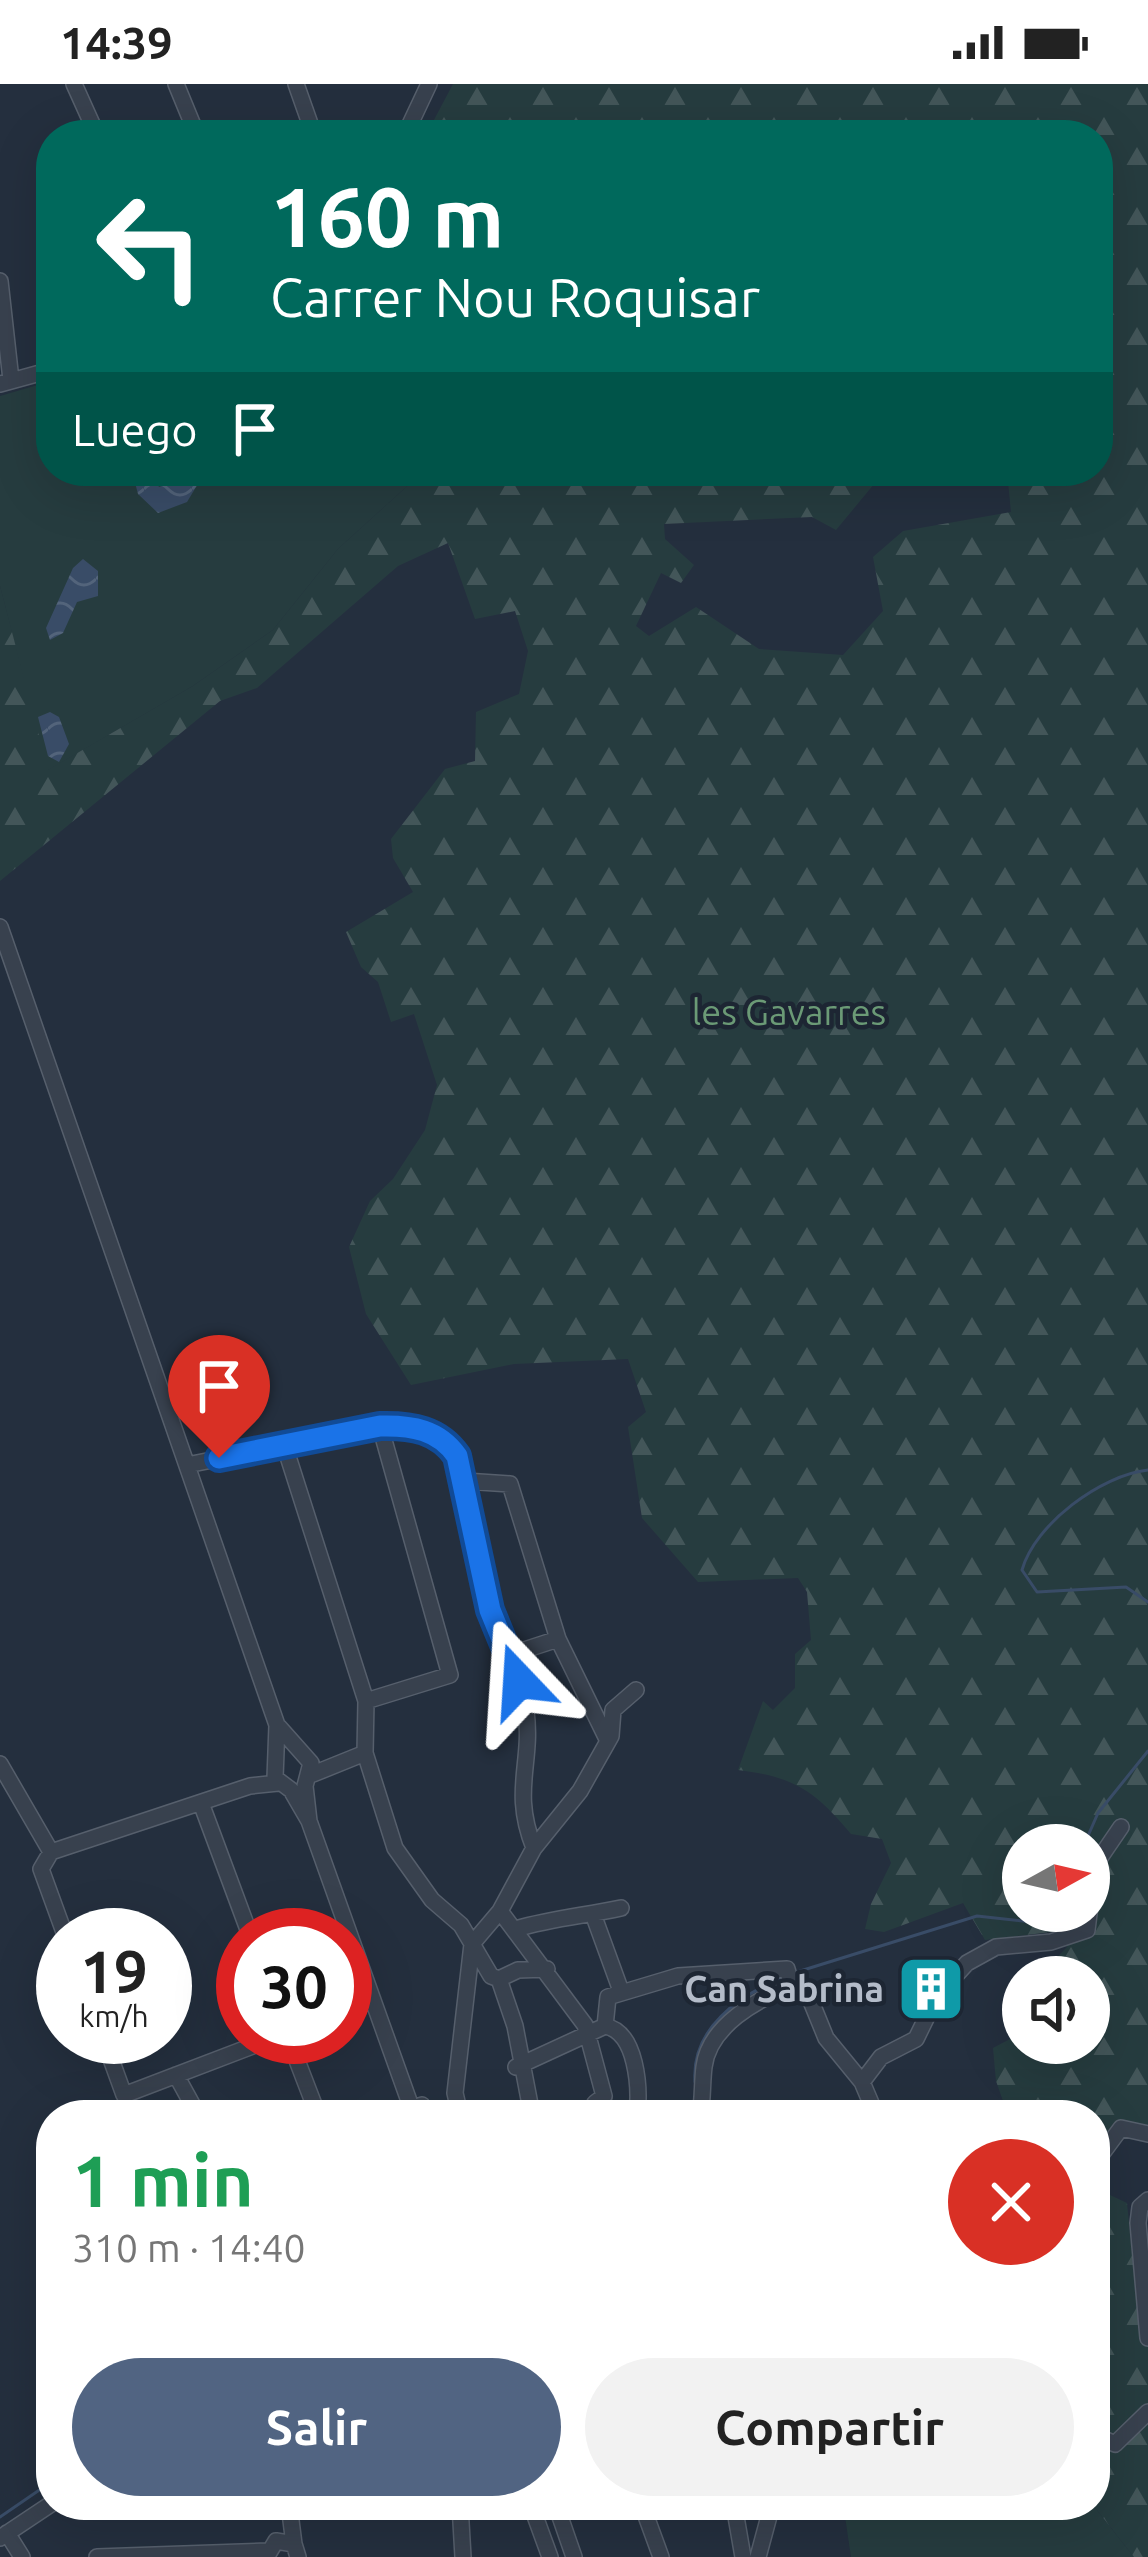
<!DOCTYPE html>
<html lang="es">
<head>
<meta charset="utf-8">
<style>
  body { margin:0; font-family:Ubuntu,sans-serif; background:#f2f2f2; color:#222; height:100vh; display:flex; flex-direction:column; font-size:45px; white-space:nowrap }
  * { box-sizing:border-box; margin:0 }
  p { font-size:39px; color:#767676 }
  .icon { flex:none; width:66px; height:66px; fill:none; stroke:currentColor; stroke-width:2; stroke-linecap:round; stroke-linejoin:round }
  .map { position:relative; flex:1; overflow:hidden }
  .details { position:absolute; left:36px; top:2016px; width:1074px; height:420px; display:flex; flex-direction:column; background:#fff; border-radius:48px; box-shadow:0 12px 48px #0002 }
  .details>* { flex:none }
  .guide { position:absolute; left:36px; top:36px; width:1077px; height:366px; border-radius:48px; box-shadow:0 12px 48px #0002; background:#00695c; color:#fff; overflow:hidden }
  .needle { width:78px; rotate:82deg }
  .controls { position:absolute; left:1002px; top:1740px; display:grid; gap:24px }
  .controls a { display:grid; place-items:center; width:108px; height:108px; border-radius:50%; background:#fff; box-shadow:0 12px 48px #0002; font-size:60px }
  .speed { position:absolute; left:36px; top:1824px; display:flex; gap:24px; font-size:60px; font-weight:700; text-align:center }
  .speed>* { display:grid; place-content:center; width:156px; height:156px; border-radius:50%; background:#fff; box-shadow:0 12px 48px #0002; line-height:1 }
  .speed small { font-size:30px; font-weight:400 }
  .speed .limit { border:18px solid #d22; background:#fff; color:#111 }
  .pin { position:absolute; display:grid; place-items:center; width:102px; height:102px; color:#fff; margin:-123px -51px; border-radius:50% 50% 50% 0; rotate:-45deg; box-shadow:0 0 12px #0007 }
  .pin .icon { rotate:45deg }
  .me { position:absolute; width:132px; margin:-66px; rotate:340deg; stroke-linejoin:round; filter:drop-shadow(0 0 9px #0008) }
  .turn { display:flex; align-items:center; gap:42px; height:252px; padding:0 36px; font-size:54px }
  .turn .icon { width:156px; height:156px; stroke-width:2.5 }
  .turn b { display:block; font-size:84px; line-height:102px }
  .then { display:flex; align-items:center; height:114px; padding:0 36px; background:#0003; gap:24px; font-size:45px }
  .round { display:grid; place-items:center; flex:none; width:126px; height:126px; border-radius:63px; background:#f2f2f2 }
  .head { display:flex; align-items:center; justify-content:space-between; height:204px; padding:0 36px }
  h1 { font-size:72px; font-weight:700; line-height:90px; color:#1e9e55 }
  .cta { display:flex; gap:24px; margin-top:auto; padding:24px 36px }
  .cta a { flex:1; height:138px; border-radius:72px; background:#516482; color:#fff; font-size:48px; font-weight:700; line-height:138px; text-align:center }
  .cta a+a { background:#f2f2f2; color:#222 }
  .status { display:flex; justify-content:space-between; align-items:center; height:84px; padding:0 60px; background:#fff; direction:ltr }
  .status svg { height:33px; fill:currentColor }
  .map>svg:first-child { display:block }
</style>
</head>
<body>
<div class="status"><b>14:39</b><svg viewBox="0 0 49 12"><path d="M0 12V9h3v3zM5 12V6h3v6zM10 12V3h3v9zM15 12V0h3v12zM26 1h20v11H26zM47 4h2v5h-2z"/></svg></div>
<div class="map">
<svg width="1148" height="2473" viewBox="0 0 1148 2473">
  <defs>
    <pattern id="forest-firs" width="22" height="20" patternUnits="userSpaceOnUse" patternTransform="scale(3)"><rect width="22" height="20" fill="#263c3f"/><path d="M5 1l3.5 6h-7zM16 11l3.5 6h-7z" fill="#435659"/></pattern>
    <pattern id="water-waves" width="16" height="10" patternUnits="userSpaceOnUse" patternTransform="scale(3)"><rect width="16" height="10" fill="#394c67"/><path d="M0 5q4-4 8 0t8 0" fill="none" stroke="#53647b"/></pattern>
  </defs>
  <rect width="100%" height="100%" fill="#242f3e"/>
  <path fill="#263c3f" d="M51,297V387H424L338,465L273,546L193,602L47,687L0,502V312Z
    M814,2421H1093L1134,2473H851L844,2426Z"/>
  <path fill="url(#forest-firs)" fill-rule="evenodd" d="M453,0H1148V2041H1122L1095,2074V2031H1008L996,1997L993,1964L1023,1948V1959H1089V1893H1038L1067,1863L1060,1847L985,1856L963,1819L884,1848L865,1845L871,1820L891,1779L882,1755L851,1750C815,1707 795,1693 738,1686L763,1617L773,1626L795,1604V1570L811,1556L807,1508L798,1494L698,1498L642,1434L628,1343L646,1328L628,1275L514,1280L411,1301L366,1230L349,1163L370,1117L393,1095L425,1046L437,1001L414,930L391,938L378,898L361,883L346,848L413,808L393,774L391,755L445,685L475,677L476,628L519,610L528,567L515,527L475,535L448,459L398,482L257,604L220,617L0,797V502L48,686L193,602L273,546L338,465L424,387H967L947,393L884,388L836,446L812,433L664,440L665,455L694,481L681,499L661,489L636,542L649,552L696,523L759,565L843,571L883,527L873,473L903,447L1011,428L1007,387H1098V51H426ZM1023,1761H1089V1827H1023Z
    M1095,2104L1127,2119L1139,2241L1148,2259V2473H1134L1093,2421Z"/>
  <path fill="url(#water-waves)" d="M132,387H150L159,403L195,390L199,398L187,418L158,429L138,410Z
    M83,475L98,487V512L77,518L63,549L50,556L46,544L73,484Z
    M50,628L59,633L69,660L59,678L48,672L38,633Z"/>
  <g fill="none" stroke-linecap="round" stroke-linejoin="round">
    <path stroke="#394c67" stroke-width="3" d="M1148,1386C1101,1391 1035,1440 1022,1486L1037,1508L1126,1503L1148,1518
      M1084,1761L1098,1729L1148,1667
      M797,1888L977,1832L1040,1839L1058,1827
      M695,1998C691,1944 739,1912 782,1894
      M0,2433L51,2398"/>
    <defs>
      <path id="minor" d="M74,0L97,51
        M176,0L197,51
        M296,0L314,51
        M405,51L429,0
        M0,197L11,296
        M0,300L51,286
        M0,843L277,1641L275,1694L291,1706L309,1737
        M284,1360L366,1617L365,1669L395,1764L432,1816L461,1841L491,1892L499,1895L515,1942L532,2031
        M187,1381L380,1342L444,1354C478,1402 474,1467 490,1523C500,1559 521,1589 526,1627C533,1680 511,1706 534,1764
        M465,1397L510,1400L558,1555L607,1655
        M512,1570L558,1555
        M366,1617L450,1591L380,1342
        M279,1643L311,1679L305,1702L309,1737L414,2031
        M0,1680L51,1768
        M313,1690L365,1669
        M201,1719L250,1851
        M51,1768L250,1702L278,1699
        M51,1768L41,1785L65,1851
        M500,1827L585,1941L604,2012L595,2019
        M593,1830L621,1907
        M516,1845C553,1834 584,1832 621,1824
        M499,1895L518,1886L547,1885
        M345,1927L373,1916
        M605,1942L608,1913L678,1892L787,1885L792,1902
        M103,1953L124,2011L276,1953
        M288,1953L318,2031
        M516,1983L605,1942C637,1948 640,2004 637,2031
        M176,1991L198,2031
        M862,1998L881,1973L916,1955L937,1912L967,1879L996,1863L1051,1858L1087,1846L1095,1781L1121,1743
        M398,2031L422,2021
        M460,2031L455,2009L472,1860L500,1827L534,1764L580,1707L611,1652L613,1626L636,1606
        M700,2031C703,2015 702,1999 704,1983C709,1942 757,1915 792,1902L806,1905L826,1954L862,1998L876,2031
        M1095,2079L1121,2044L1148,2050
        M1148,2116L1140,2123L1138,2139L1148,2254
        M1095,2351L1115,2360L1148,2328
        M289,2421L294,2460
        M460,2421L463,2473
        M531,2421L550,2473
        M556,2421L574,2473
        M642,2421L661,2473
        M734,2421L743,2473
        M7,2449L22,2473
        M0,2454L51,2420
        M267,2472L276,2457L294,2460L298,2473
        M97,2473L267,2467
        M758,2473L772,2421"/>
    </defs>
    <use href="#minor" stroke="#565f6c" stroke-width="18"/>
    <use href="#minor" stroke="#38414e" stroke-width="15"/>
  </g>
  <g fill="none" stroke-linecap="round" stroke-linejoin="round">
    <defs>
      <path id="route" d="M219,1374L380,1342C412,1341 439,1346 457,1372L490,1526L519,1597"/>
    </defs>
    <use href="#route" stroke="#114b97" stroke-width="30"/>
    <use href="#route" stroke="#1a73e8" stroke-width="21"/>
  </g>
  <defs>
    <symbol id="building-square" viewBox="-11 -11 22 22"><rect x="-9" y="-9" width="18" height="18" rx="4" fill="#0f9aa8" stroke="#1d2633"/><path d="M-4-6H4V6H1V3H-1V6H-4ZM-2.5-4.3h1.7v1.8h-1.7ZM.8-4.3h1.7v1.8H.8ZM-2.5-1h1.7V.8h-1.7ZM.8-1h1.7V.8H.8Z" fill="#fff"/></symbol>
  </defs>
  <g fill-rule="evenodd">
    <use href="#building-square" x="893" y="1867" width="76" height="76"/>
  </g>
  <g text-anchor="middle" stroke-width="9" stroke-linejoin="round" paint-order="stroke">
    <g font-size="36" fill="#6b9a76" stroke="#1d2633">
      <text x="789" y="941">les Gavarres</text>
    </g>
    <g font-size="36" font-weight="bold" fill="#b4bcc9" stroke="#1d2633" text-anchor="end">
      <text x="884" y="1918">Can Sabrina</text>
    </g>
  </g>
</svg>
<div class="controls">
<a><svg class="needle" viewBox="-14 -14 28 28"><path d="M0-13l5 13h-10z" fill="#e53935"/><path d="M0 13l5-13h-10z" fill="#767676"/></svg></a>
<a><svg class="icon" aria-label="sound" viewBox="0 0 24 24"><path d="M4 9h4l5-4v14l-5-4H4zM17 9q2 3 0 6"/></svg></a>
</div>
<div class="speed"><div>19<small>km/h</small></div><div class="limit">30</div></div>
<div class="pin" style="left:219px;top:1374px;background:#d93025"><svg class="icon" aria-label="arrive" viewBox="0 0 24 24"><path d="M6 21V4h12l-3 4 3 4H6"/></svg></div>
<svg class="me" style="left:519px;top:1597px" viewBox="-20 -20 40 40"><path d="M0-17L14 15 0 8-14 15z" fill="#1a73e8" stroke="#fff" stroke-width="4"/></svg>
<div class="guide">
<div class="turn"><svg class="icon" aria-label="left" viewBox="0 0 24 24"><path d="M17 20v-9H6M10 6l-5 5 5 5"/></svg><div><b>160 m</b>Carrer Nou Roquisar</div></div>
<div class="then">Luego<svg class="icon" aria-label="arrive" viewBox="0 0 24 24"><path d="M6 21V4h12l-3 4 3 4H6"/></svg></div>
</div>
<section class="details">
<div class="head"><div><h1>1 min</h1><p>310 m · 14:40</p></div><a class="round" style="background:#d93025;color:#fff"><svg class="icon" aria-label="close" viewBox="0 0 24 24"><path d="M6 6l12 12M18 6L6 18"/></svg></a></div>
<div class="cta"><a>Salir</a><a>Compartir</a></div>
</section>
</div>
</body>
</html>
